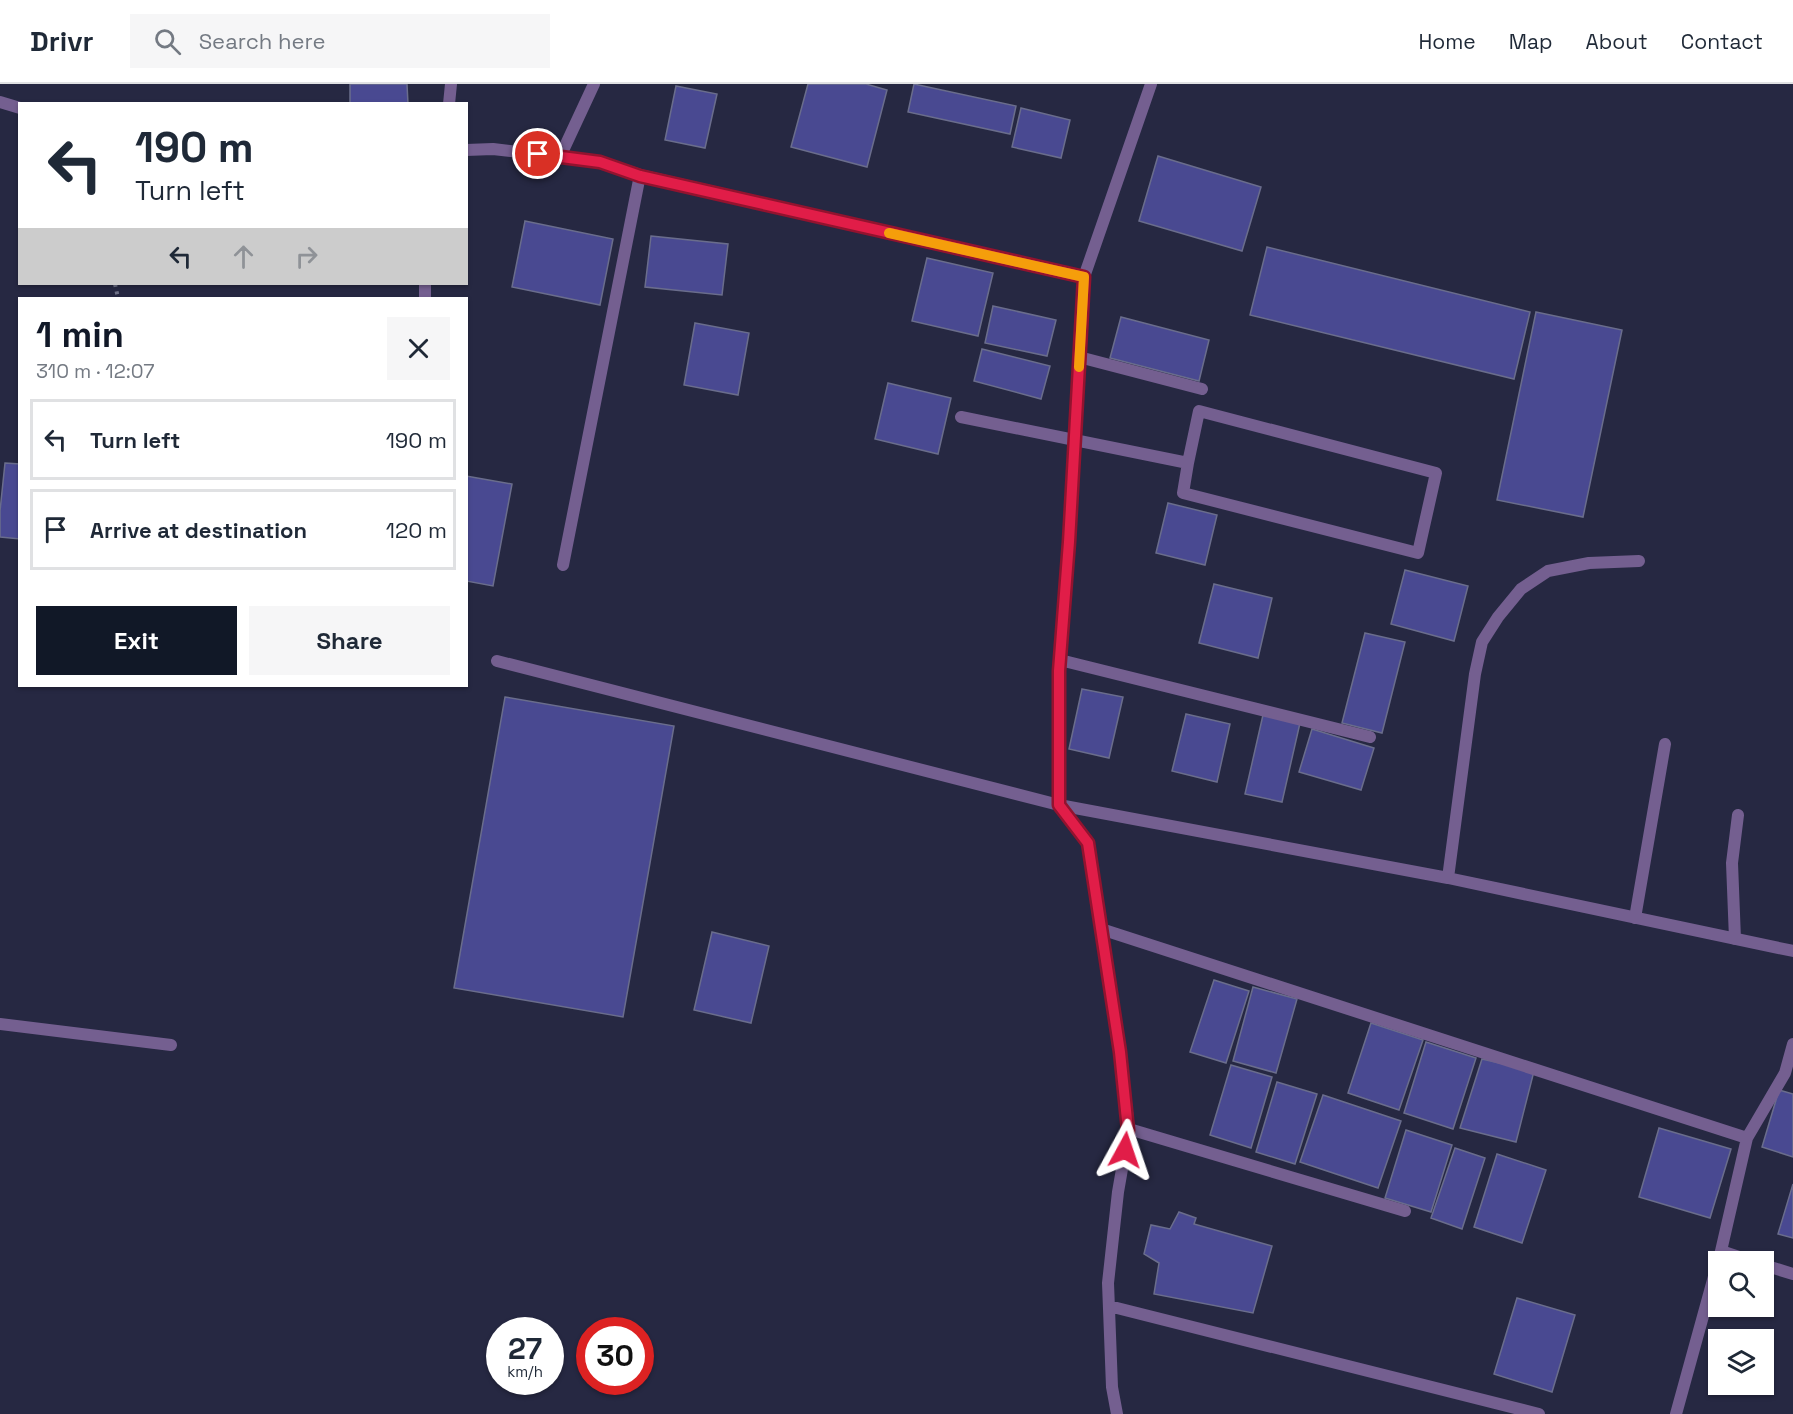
<!DOCTYPE html>
<html lang="en">
<head>
<meta charset="utf-8">
<style>
  body { margin:0; font-family:"Space Grotesk",sans-serif; background:#f6f6f7; color:#1f2937; height:100vh; display:flex; flex-direction:column; font-size:22px; white-space:nowrap }
  * { box-sizing:border-box; margin:0 }
  p { font-size:20px; color:#747a83 }
  .icon { flex:none; width:33px; height:33px; fill:none; stroke:currentColor; stroke-width:2; stroke-linecap:round; stroke-linejoin:round }
  .map { position:relative; flex:1; overflow:hidden }
  .drawer { position:absolute; left:18px; top:213px; width:450px; height:390px; display:flex; flex-direction:column; background:#fff; border-radius:0px; box-shadow:0 2px 4px #0004 }
  .drawer>* { flex:none }
  .hud { position:absolute; left:18px; top:18px; width:450px; height:183px; border-radius:0px; box-shadow:0 2px 4px #0004; background:#fff; color:#1f2937; overflow:hidden }
  .buttons { position:absolute; left:1708px; top:1167px; display:grid; gap:12px }
  .buttons a { display:grid; place-items:center; width:66px; height:66px; border-radius:0px; background:#fff; box-shadow:0 2px 4px #0004; font-size:30px }
  .speed { position:absolute; left:486px; top:1233px; display:flex; gap:12px; font-size:30px; font-weight:700; text-align:center }
  .speed>* { display:grid; place-content:center; width:78px; height:78px; border-radius:50%; background:#fff; box-shadow:0 2px 4px #0004; line-height:1 }
  .speed small { font-size:15px; font-weight:400 }
  .speed .limit { border:9px solid #d22; background:#fff; color:#111 }
  .pin { position:absolute; display:grid; place-items:center; width:51px; height:51px; color:#fff; margin:-26px; border:3px solid #fff; border-radius:50%; box-shadow:0 2px 6px #0007 }
  .me { position:absolute; width:66px; margin:-33px; rotate:5deg; stroke-linejoin:round; filter:drop-shadow(0 0 4px #0008) }
  .turn { display:flex; align-items:center; gap:21px; height:126px; padding:0 18px; font-size:27px }
  .turn .icon { width:78px; height:78px; stroke-width:2.5 }
  .turn b { display:block; font-size:42px; line-height:51px }
  .lanes { display:flex; align-items:center; height:57px; padding:0 18px; background:#0003; justify-content:center; gap:30px; direction:ltr }
  .lanes .off { opacity:.35 }
  .round { display:grid; place-items:center; flex:none; width:63px; height:63px; border-radius:0px; background:#f6f6f7 }
  .summary { display:flex; align-items:center; justify-content:space-between; height:102px; padding:0 18px }
  h1 { font-size:36px; font-weight:700; line-height:45px; color:#111827 }
  .action { display:flex; gap:12px; margin-top:auto; padding:12px 18px }
  .action a { flex:1; height:69px; border-radius:0px; background:#111827; color:#fff; font-size:24px; font-weight:700; line-height:69px; text-align:center }
  .action a+a { background:#f6f6f7; color:#1f2937 }
  ul { padding:0; list-style:none }
  li { display:flex; align-items:center; gap:18px; height:81px; margin:0 12px 9px; padding:0 6px; border:3px solid #e0e1e3; border-radius:0px }
  li div { flex:1 }
  li b { display:block; font-size:22px }
  li em { font-style:normal }
  header { display:flex; align-items:center; gap:36px; box-sizing:border-box; height:84px; padding:0 30px; background:#fff; border-bottom:2px solid #e0e1e3 }
  header strong { font-size:28px }
  nav { display:flex; gap:33px; margin-inline-start:auto; font-size:21px }
  .search { width:420px; height:54px; background:#f6f6f7; display:flex; align-items:center; gap:15px; box-sizing:border-box; padding:0 21px; border-radius:0px; color:#747a83; font-size:22px }
  .map>svg:first-child { display:block }
</style>
</head>
<body>
<header>
<strong>Drivr</strong>
<div class="search"><svg class="icon" aria-label="search" viewBox="0 0 24 24"><circle cx="10" cy="10" r="6"/><path d="M15 15l6 6"/></svg>Search here</div>
<nav><a>Home</a><a>Map</a><a>About</a><a>Contact</a></nav>
</header>
<div class="map">
<svg width="1793" height="1330" viewBox="0 0 1793 1330">
  <rect width="100%" height="100%" fill="#262842"/>
  <path fill="#494991" stroke="#6a6d8c" stroke-width="1.5" d="M350,0H407L408,20H350Z
    M808,0H866L887,6L867,83L791,63Z
    M914,0L1016,22L1010,50L908,28Z
    M676,2L717,10L705,64L665,56Z
    M1021,24L1070,36L1061,74L1012,63Z
    M1158,72L1261,103L1242,167L1139,137Z
    M525,137L613,155L600,221L512,203Z
    M651,152L728,160L722,211L645,203Z
    M1267,163L1530,228L1514,295L1250,231Z
    M927,174L993,189L978,252L912,237Z
    M993,222L1056,236L1047,272L985,259Z
    M1536,228L1622,246L1583,433L1497,416Z
    M1121,233L1209,256L1199,297L1110,274Z
    M695,239L749,249L738,311L684,301Z
    M982,265L1050,282L1041,315L974,297Z
    M888,299L951,314L938,370L875,355Z
    M5,379L20,380V455L0,453V427Z
    M466,392L512,400L493,502L466,497Z
    M1168,419L1217,431L1205,481L1156,469Z
    M1405,486L1468,502L1454,557L1391,540Z
    M1214,500L1272,514L1258,574L1199,559Z
    M1365,549L1405,558L1382,649L1342,639Z
    M1082,605L1123,613L1109,674L1069,665Z
    M505,613L674,642L623,933L454,904Z
    M1186,630L1230,640L1217,698L1172,687Z
    M1263,631L1300,639L1282,718L1245,710Z
    M1312,645L1374,664L1361,706L1299,688Z
    M712,848L769,862L751,939L694,926Z
    M1214,896L1249,907L1226,979L1190,968Z
    M1253,903L1297,915L1276,989L1233,977Z
    M1371,939L1423,956L1399,1026L1348,1009Z
    M1426,958L1476,974L1453,1045L1404,1029Z
    M1482,975L1534,987L1516,1058L1460,1044Z
    M1231,981L1272,993L1251,1064L1210,1051Z
    M1277,998L1317,1010L1295,1080L1256,1068Z
    M1779,1006L1793,1010V1073L1762,1063Z
    M1323,1011L1401,1037L1378,1104L1300,1078Z
    M1659,1044L1731,1065L1710,1134L1639,1113Z
    M1406,1046L1452,1061L1431,1128L1385,1114Z
    M1455,1064L1485,1074L1462,1145L1431,1134Z
    M1497,1070L1546,1086L1522,1159L1474,1143Z
    M1793,1100V1154L1778,1150Z
    M1179,1128L1196,1134L1194,1140L1272,1162L1253,1229L1154,1210L1159,1179L1144,1170L1151,1141L1170,1145Z
    M1517,1214L1575,1231L1552,1308L1494,1290Z"/>
  <g fill="none" stroke-linecap="round" stroke-linejoin="round">
    <path stroke="#6f7288" stroke-width="4" stroke-dasharray="3 4.5" stroke-linecap="butt" d="M115,200L118,214"/>
    <path stroke="#745f90" stroke-width="12" d="M425,214V200
      M497,577L1059,721"/>
    <path stroke="#745f90" stroke-width="12" d="M0,18L20,24
      M449,20L451,0
      M466,66L493,65L600,78L640,91L1084,193L1069,458L1060,576L1059,721L1088,759L1120,968L1129,1045L1118,1108L1108,1199L1112,1303L1117,1330
      M560,73L594,0
      M1084,193L1151,0
      M1079,273L1202,305
      M961,333L1188,379L1199,327L1436,389L1418,469L1183,409L1188,379
      M563,481L640,91
      M1060,576L1370,653
      M1059,721L1448,794L1793,867
      M1448,794L1475,590L1482,558L1498,533L1521,505L1548,487L1589,479L1639,477
      M1635,834L1665,660
      M1101,845L1747,1054
      M1735,855L1732,779L1738,731
      M0,940L171,961
      M1129,1045L1405,1127
      M1721,1167L1754,1178
      M1764,1181L1793,1190
      M1109,1222L1539,1330
      M1676,1330L1721,1167L1747,1054L1785,989L1793,960"/>
  </g>
  <g fill="none" stroke-linecap="round" stroke-linejoin="round">
    <defs>
      <path id="route" d="M538,70L600,78L640,92L1084,193L1069,458L1059,587V721L1088,759L1120,968L1128,1046L1125,1066"/>
    </defs>
    <use href="#route" stroke="#92132f" stroke-width="15"/>
    <use href="#route" stroke="#e11d48" stroke-width="10"/>
    <path stroke="#f59e0b" stroke-width="10" d="M889,149L1084,193L1079,283"/>
  </g>
</svg>
<div class="buttons">
<a><svg class="icon" aria-label="search" viewBox="0 0 24 24"><circle cx="10" cy="10" r="6"/><path d="M15 15l6 6"/></svg></a>
<a><svg class="icon" aria-label="layers" viewBox="0 0 24 24"><path d="M12 4l9 5-9 5-9-5zM3 14l9 5 9-5"/></svg></a>
</div>
<div class="speed"><div>27<small>km/h</small></div><div class="limit">30</div></div>
<div class="pin" style="left:538px;top:70px;background:#d93025"><svg class="icon" aria-label="arrive" viewBox="0 0 24 24"><path d="M6 21V4h12l-3 4 3 4H6"/></svg></div>
<svg class="me" style="left:1125px;top:1066px" viewBox="-20 -20 40 40"><path d="M0-17L14 15 0 8-14 15z" fill="#e11d48" stroke="#fff" stroke-width="4"/></svg>
<div class="hud">
<div class="turn"><svg class="icon" aria-label="left" viewBox="0 0 24 24"><path d="M17 20v-9H6M10 6l-5 5 5 5"/></svg><div><b>190 m</b>Turn left</div></div>
<div class="lanes"><svg class="icon" aria-label="left" viewBox="0 0 24 24"><path d="M17 20v-9H6M10 6l-5 5 5 5"/></svg><svg class="icon off" aria-label="ahead" viewBox="0 0 24 24"><path d="M12 20V5M6 11l6-6 6 6"/></svg><svg class="icon off" aria-label="right" viewBox="0 0 24 24"><path d="M7 20v-9h11M14 6l5 5-5 5"/></svg></div>
</div>
<section class="drawer">
<div class="summary"><div><h1>1 min</h1><p>310 m · 12:07</p></div><a class="round"><svg class="icon" aria-label="close" viewBox="0 0 24 24"><path d="M6 6l12 12M18 6L6 18"/></svg></a></div>
<ul>
<li><svg class="icon" aria-label="left" viewBox="0 0 24 24"><path d="M17 20v-9H6M10 6l-5 5 5 5"/></svg><div><b>Turn left</b></div><em>190 m</em></li>
<li><svg class="icon" aria-label="arrive" viewBox="0 0 24 24"><path d="M6 21V4h12l-3 4 3 4H6"/></svg><div><b>Arrive at destination</b></div><em>120 m</em></li>
</ul>
<div class="action"><a>Exit</a><a>Share</a></div>
</section>
</div>
</body>
</html>
